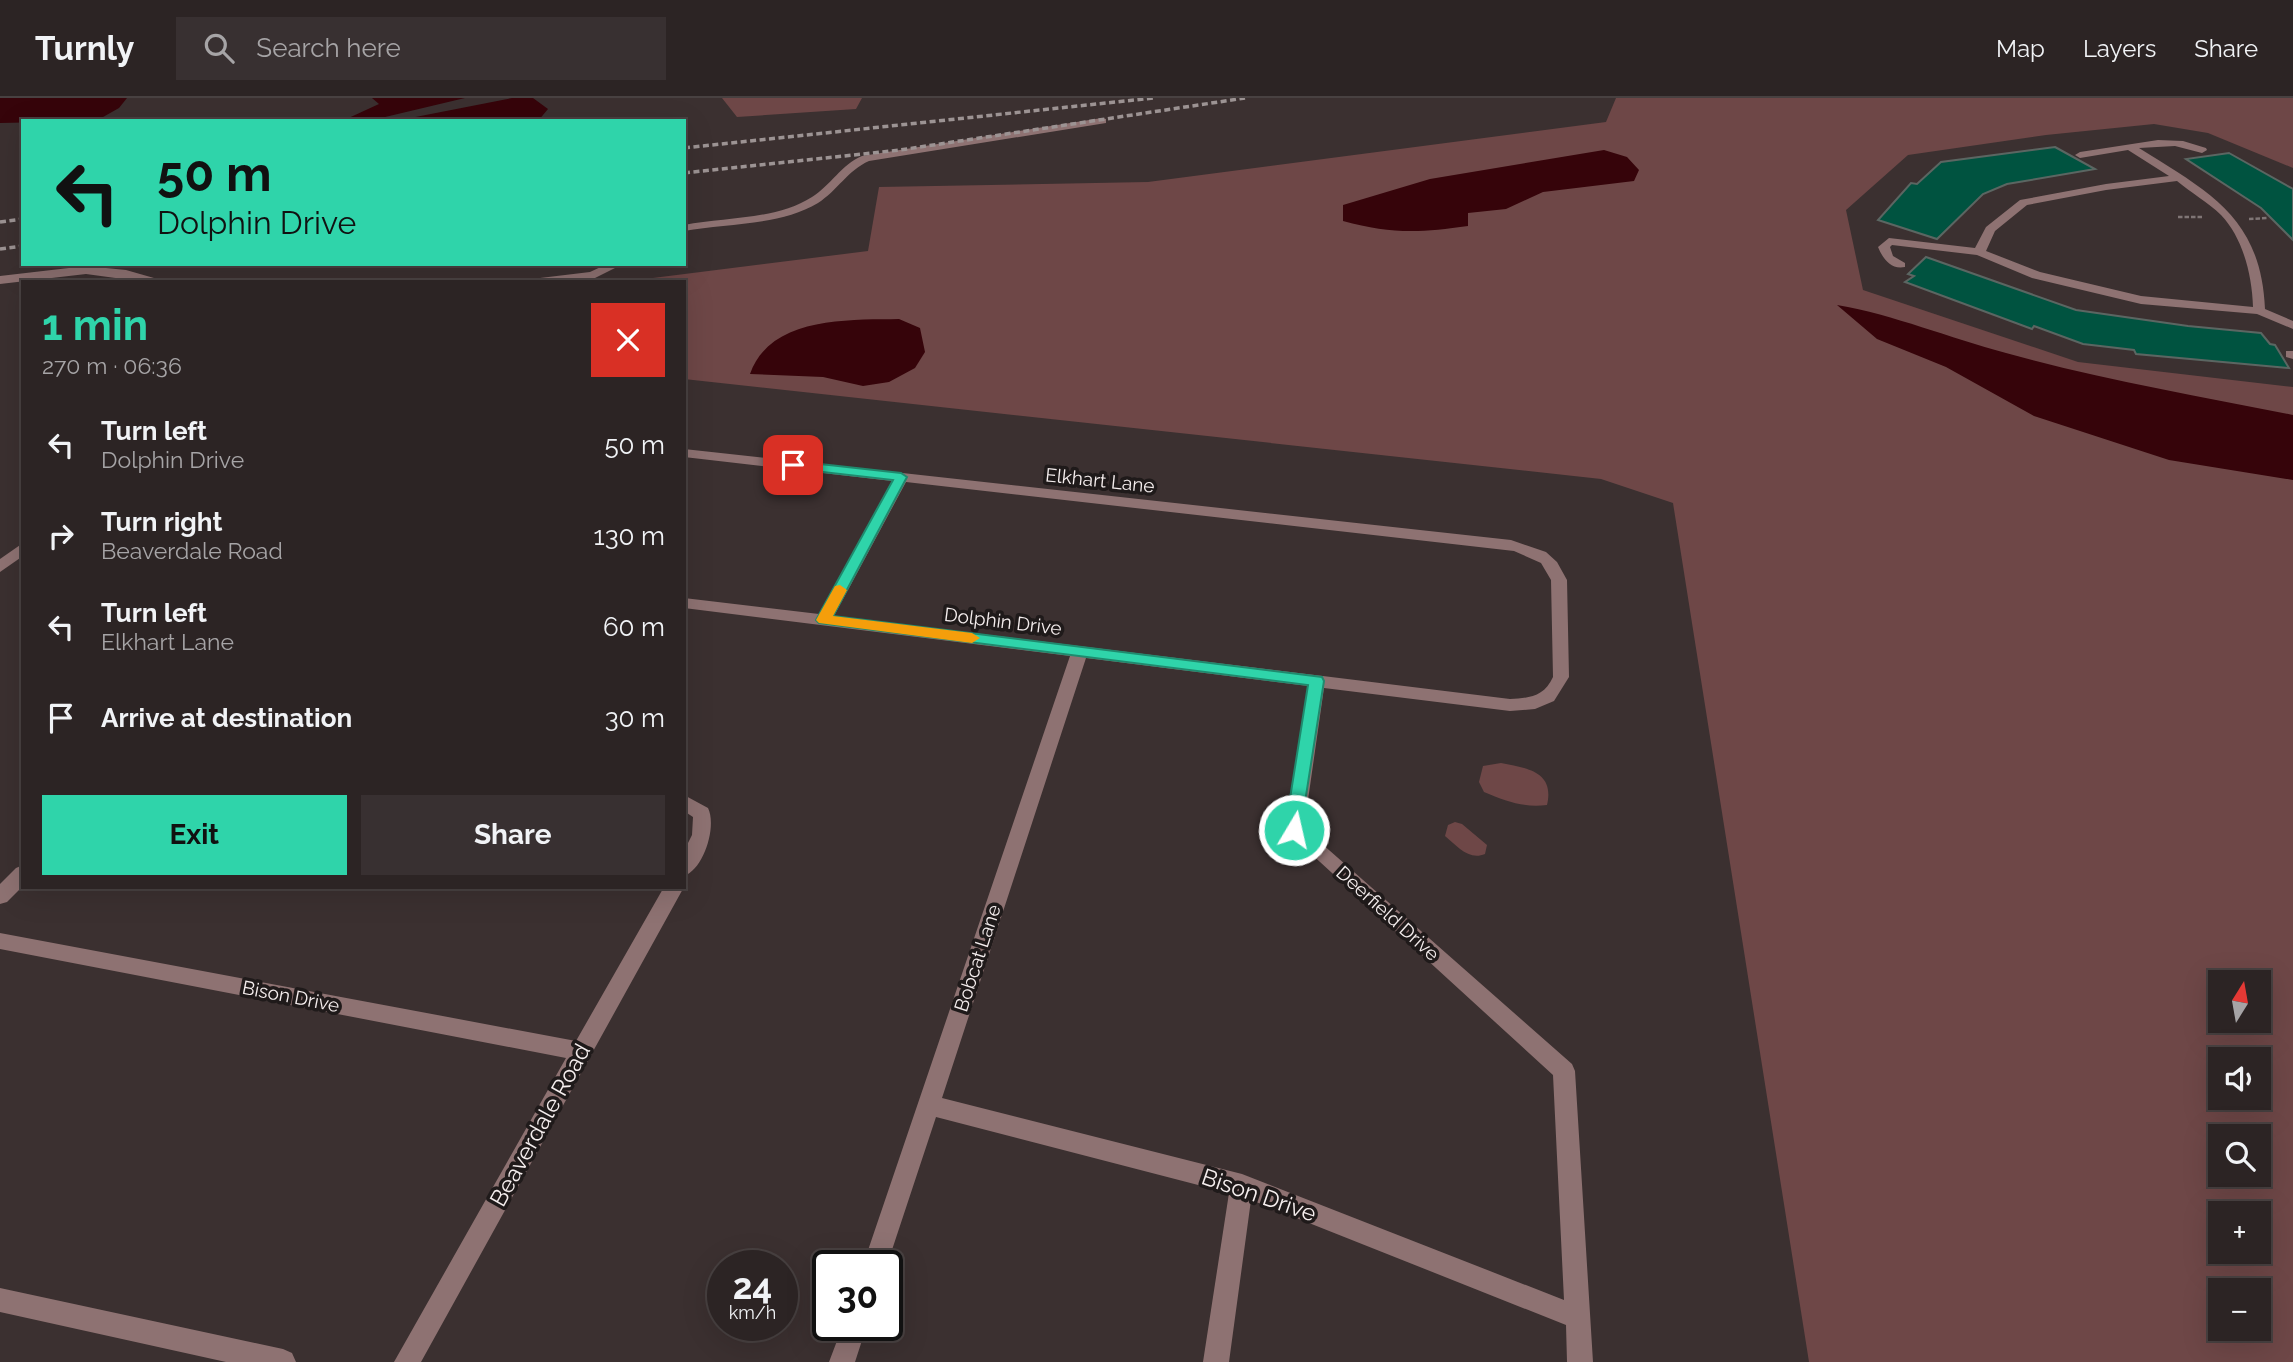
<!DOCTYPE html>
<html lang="en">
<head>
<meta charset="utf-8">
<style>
  body { margin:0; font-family:Raleway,sans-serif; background:#383031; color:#f1f3f6; height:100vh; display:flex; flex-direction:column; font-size:26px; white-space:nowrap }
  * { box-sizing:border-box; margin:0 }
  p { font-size:23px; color:#a6a4a6 }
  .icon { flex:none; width:38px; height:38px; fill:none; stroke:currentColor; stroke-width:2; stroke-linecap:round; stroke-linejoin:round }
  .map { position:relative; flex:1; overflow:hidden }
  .details { position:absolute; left:21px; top:182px; width:665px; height:609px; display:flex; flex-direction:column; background:#2c2424; border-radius:0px; box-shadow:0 7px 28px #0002,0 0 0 2px #484141 }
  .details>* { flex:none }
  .guide { position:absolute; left:21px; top:21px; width:665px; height:147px; border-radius:0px; box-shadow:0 7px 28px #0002,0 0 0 2px #484141; background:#2fd4aa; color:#111; overflow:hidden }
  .needle { width:46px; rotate:11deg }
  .buttons { position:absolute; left:2208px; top:872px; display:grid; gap:14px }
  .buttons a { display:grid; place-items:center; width:63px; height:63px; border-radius:0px; background:#2c2424; box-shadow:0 7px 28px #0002,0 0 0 2px #484141; font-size:35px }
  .speed { position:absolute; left:707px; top:1152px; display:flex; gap:14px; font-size:35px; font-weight:700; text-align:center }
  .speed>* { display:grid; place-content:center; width:91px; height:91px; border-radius:50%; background:#2c2424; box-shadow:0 7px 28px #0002,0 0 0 2px #484141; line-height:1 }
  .speed small { font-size:18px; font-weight:400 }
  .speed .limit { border:4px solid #111; border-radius:10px; background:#fff; color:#111 }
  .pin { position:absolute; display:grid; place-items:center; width:60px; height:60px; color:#fff; margin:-30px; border-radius:14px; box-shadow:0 4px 10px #0006 }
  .me { position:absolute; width:77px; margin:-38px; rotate:9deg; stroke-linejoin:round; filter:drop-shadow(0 0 5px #0008) }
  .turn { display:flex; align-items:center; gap:24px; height:147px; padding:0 21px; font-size:32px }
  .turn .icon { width:91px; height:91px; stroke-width:2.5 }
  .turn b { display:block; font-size:49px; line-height:60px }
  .round { display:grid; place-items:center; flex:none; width:74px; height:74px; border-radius:0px; background:#383031 }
  .head { display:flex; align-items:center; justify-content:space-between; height:119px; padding:0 21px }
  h1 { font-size:42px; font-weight:700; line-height:52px; color:#2fd4aa }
  .button { display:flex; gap:14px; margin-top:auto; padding:14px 21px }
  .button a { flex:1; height:80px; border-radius:0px; background:#2fd4aa; color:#111; font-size:28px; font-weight:700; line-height:80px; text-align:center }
  .button a+a { background:#383031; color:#f1f3f6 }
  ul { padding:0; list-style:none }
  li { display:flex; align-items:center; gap:21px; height:91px; padding:0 21px }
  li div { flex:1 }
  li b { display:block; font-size:26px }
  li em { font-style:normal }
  header { display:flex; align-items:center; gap:42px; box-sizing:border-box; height:98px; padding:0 35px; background:#2c2424; border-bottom:2px solid #484141 }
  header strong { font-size:33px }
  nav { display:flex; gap:38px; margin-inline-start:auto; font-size:24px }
  .search { width:490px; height:63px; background:#383031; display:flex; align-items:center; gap:18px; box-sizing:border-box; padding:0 24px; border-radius:0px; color:#a6a4a6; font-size:26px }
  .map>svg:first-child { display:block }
</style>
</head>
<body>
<header>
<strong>Turnly</strong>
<div class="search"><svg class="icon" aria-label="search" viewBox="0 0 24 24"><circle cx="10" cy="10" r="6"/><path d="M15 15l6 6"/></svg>Search here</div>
<nav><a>Map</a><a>Layers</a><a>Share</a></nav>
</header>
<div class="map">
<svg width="2293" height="1264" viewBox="0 0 2293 1264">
  <rect width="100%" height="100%" fill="#3b3030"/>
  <path fill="#6e4747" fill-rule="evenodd" d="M722,0H862L856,11L737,19Z
    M1616,0H2293V70L2208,35L2154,26L2046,37L1908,57L1846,112L1863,192L2078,264L2293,289V1264H1809L1673,405L1601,381L684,281V184H621L868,153L879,89L1148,84L1606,24ZM2221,884H2259V922H2221ZM2221,961H2259V999H2221ZM2221,1038H2259V1076H2221ZM2221,1115H2259V1153H2221ZM2221,1192H2259V1230H2221Z
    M1501,665C1526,670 1555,673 1547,707C1523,710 1506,703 1484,694L1479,684L1483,668Z
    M1455,724L1462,726L1487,747L1485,756C1469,763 1457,748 1445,738L1448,727Z"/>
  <path fill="#36040a" d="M0,0H127L119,10L96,23L0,25Z
    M372,0H465L381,20L342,23L379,6Z
    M512,0H533L548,11L538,23H395Z
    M1604,52L1627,59L1639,72L1634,83L1543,94L1506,111L1468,115V128C1420,135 1390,136 1343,123V107L1430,81Z
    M1837,207C1895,217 1949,240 2006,255C2100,281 2197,298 2293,317V382L2169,362L2034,318L1946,269L1877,241Z
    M899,221L920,230L925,254L915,270L889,284L863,288L823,279L750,276C770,218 849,222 899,221Z"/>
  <path fill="#005340" stroke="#5b6662" stroke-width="2" d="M2055,49L2095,71L2007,86L1983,96L1937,141L1878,122L1911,85L1917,86L1941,64Z
    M2229,55L2293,91V142L2261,110L2186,61Z
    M1926,159L2076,212L2188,228L2261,235L2270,246L2275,247L2289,270L2136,256L2134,252L2083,246L2034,228L2032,231L1905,184L1914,178L1908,176Z"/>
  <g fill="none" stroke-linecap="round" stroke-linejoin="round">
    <path stroke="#7f7575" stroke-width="2.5" stroke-dasharray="4.5 2" stroke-linecap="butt" d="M2178,119H2202
      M2249,121L2268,120"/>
    <path fill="#8e7272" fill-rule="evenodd" d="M1102,20L1106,21V25L869,63C848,72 837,93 818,105C780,128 727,125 684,133V127C725,119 776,122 812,99C831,87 841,67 862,58Z
      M2158,42L2183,43L2206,50L2207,52L2202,55L2175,48L2139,50C2209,94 2261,119 2265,211L2293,223V231L2257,216L2141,206L2032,180L1977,157L1892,147L1890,149L1893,158L1905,165V169C1891,172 1883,161 1878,149L1889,140L1975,150L1986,129L2020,102L2106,86L2169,78L2128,52L2080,60L2075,57L2080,54ZM2177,83C2191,95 2208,104 2221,117C2243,140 2252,177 2253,209L2141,198L2040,174L1986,153L1995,133L2027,107L2106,92Z
      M607,166H623L593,181L534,184L540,180L590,174Z
      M86,168L126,172L168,184H145L86,176L0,186V178Z
      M2286,253H2293V261L2286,259Z
      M684,351L1511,442L1546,454L1557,464L1567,482L1569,579L1554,603L1535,611L1510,613L1324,590L1304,730L1572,966L1575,973L1593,1264H1567L1566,1227L1251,1102L1229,1264H1203L1229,1095L936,1019L887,1167H863L1070,558L684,510V500L819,516L892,383L684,359ZM906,384L1514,453L1541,465L1551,482L1553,579C1544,599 1529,600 1510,601L834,518ZM1086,560L1308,588L1285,732L1553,977L1564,1202L1242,1076L942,1000Z
      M23,445V458L0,474V461Z
      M684,697L708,710C717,728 704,771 684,778V753L692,737L693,719L684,713Z
      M23,767V788L7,804L0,806V786L16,770Z
      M664,789H684L421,1264H394L566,960L0,851V835L576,943Z
      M0,1190L283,1251L292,1255L296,1264H226L0,1214Z
      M843,1227H867L855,1264H829Z"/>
    <path stroke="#9c9393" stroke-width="3.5" stroke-dasharray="6 3.5" stroke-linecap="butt" d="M684,50L1153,0
      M684,75L900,52L1245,0
      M0,124L23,121
      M0,151L23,148"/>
  </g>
  <path fill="#2fd4aa" stroke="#1f8a6e" stroke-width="2" d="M793,363L901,375L907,379L833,518L1322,579L1324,583L1300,736H1288L1285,732L1308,587L819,525L816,522L893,382L788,370V364Z"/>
  <path fill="#f59e0b" d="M840,487L847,492L833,518L972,535L980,540L972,545L819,525L816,522L835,488Z"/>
  <g text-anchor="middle" stroke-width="7" stroke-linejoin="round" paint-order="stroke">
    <g font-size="19" fill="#f5eeee" stroke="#1f1a1a">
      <text transform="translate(1100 382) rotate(6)" y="7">Elkhart Lane</text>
      <text transform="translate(1003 523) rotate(7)" y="7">Dolphin Drive</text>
      <text transform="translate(1388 815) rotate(42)" y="7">Deerfield Drive</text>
      <text transform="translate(977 860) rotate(-72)" y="7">Bobcat Lane</text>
      <text transform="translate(291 898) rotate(11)" y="7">Bison Drive</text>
    </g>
    <g font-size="23" fill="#f5eeee" stroke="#1f1a1a">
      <text transform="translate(540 1027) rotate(-61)" y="8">Beaverdale Road</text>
      <text transform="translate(1259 1097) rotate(19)" y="8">Bison Drive</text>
    </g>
  </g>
</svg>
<div class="buttons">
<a><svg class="needle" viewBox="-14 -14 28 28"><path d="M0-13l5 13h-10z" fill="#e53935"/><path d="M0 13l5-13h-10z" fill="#a6a4a6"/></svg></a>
<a><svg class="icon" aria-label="sound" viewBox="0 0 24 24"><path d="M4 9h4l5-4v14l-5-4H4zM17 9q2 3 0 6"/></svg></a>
<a><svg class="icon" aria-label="search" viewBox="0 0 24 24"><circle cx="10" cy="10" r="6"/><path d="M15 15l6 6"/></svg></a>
<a>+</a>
<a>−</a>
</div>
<div class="speed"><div>24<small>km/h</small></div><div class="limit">30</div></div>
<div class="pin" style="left:793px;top:367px;background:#d93025"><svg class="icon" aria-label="arrive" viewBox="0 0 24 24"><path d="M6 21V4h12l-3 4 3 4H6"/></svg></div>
<svg class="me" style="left:1294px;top:732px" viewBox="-20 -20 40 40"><circle r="17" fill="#2fd4aa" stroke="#fff" stroke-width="3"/><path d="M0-11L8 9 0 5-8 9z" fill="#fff"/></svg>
<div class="guide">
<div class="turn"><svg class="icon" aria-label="left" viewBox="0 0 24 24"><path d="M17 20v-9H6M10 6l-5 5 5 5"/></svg><div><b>50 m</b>Dolphin Drive</div></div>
</div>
<section class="details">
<div class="head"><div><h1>1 min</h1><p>270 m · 06:36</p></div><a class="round" style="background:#d93025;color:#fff"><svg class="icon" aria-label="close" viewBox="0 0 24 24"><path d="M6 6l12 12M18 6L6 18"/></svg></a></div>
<ul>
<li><svg class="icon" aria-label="left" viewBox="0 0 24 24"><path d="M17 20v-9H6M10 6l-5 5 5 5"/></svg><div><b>Turn left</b><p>Dolphin Drive</p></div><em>50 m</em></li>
<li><svg class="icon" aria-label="right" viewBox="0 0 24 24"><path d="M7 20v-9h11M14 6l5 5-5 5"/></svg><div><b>Turn right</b><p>Beaverdale Road</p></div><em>130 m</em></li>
<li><svg class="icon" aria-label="left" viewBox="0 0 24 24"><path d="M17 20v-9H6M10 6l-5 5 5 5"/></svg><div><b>Turn left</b><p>Elkhart Lane</p></div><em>60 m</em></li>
<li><svg class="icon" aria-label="arrive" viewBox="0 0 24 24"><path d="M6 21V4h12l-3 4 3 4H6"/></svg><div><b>Arrive at destination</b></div><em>30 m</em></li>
</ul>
<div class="button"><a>Exit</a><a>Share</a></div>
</section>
</div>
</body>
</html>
